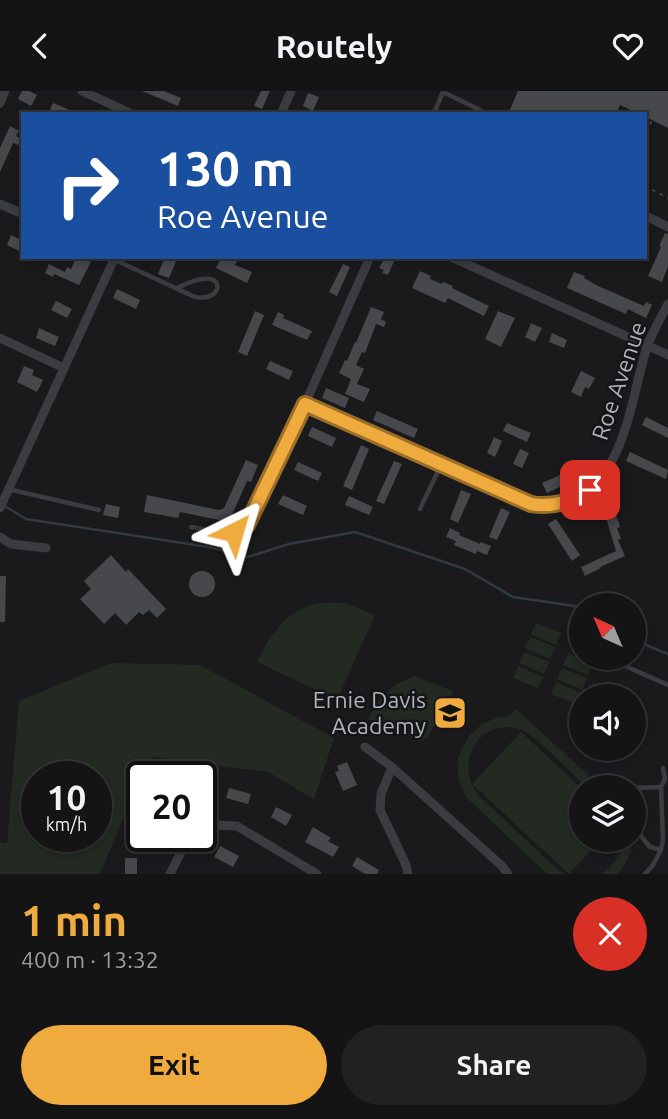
<!DOCTYPE html>
<html lang="en">
<head>
<meta charset="utf-8">
<style>
  body { margin:0; font-family:Ubuntu,sans-serif; background:#212122; color:#f1f3f6; height:100vh; display:flex; flex-direction:column; font-size:26px; white-space:nowrap }
  * { box-sizing:border-box; margin:0 }
  p { font-size:23px; color:#9d9ea0 }
  .icon { flex:none; width:38px; height:38px; fill:none; stroke:currentColor; stroke-width:2; stroke-linecap:round; stroke-linejoin:round }
  .map { position:relative; height:783px; overflow:hidden }
  .details { display:flex; flex-direction:column; background:#141415; flex:1 }
  .details>* { flex:none }
  .hud { position:absolute; left:21px; top:21px; width:626px; height:147px; border-radius:0px; box-shadow:0 4px 10px #0003,0 0 0 2px #333334; background:#1a4fa0; color:#fff; overflow:hidden }
  .needle { width:46px; rotate:316deg }
  .buttons { position:absolute; left:569px; top:502px; display:grid; gap:14px }
  .buttons a { display:grid; place-items:center; width:77px; height:77px; border-radius:50%; background:#141415; box-shadow:0 4px 10px #0003,0 0 0 2px #333334; font-size:35px }
  .speed { position:absolute; left:21px; top:670px; display:flex; gap:14px; font-size:35px; font-weight:700; text-align:center }
  .speed>* { display:grid; place-content:center; width:91px; height:91px; border-radius:50%; background:#141415; box-shadow:0 4px 10px #0003,0 0 0 2px #333334; line-height:1 }
  .speed small { font-size:18px; font-weight:400 }
  .speed .limit { border:4px solid #111; border-radius:10px; background:#fff; color:#111 }
  .pin { position:absolute; display:grid; place-items:center; width:60px; height:60px; color:#fff; margin:-30px; border-radius:14px; box-shadow:0 4px 10px #0006 }
  .me { position:absolute; width:77px; margin:-38px; rotate:40deg; stroke-linejoin:round; filter:drop-shadow(0 0 5px #0008) }
  .turn { display:flex; align-items:center; gap:24px; height:147px; padding:0 21px; font-size:32px }
  .turn .icon { width:91px; height:91px; stroke-width:2.5 }
  .turn b { display:block; font-size:49px; line-height:60px }
  .round { display:grid; place-items:center; flex:none; width:74px; height:74px; border-radius:37px; background:#212122 }
  .head { display:flex; align-items:center; justify-content:space-between; height:119px; padding:0 21px }
  h1 { font-size:42px; font-weight:700; line-height:52px; color:#f0ab3e }
  .button { display:flex; gap:14px; margin-top:auto; padding:14px 21px }
  .button a { flex:1; height:80px; border-radius:42px; background:#f0ab3e; color:#111; font-size:28px; font-weight:700; line-height:80px; text-align:center }
  .button a+a { background:#212122; color:#f1f3f6 }
  header { display:flex; justify-content:space-between; align-items:center; height:91px; padding:0 21px; background:#141415; font-size:32px; font-weight:700 }
  .map>svg:first-child { display:block }
</style>
</head>
<body>
<header><svg class="icon" aria-label="back" viewBox="0 0 24 24"><path d="M15 5l-7 7 7 7"/></svg>Routely<svg class="icon" aria-label="heart" viewBox="0 0 24 24"><path d="M12 20l-8-8c-3-5 5-10 8-4 3-6 11-1 8 4z"/></svg></header>
<div class="map">
<svg width="668" height="783" viewBox="0 0 668 783">
  <rect width="100%" height="100%" fill="#1a1a1c"/>
  <path fill="#222a22" fill-rule="evenodd" d="M345,512L375,524L339,604L333,607L257,571C269,546 287,518 316,513C325,511 336,512 345,512Z
    M536,532L561,542L556,554L531,543Z
    M530,546L555,556L550,568L525,557Z
    M524,561L549,571L544,583L519,572Z
    M568,562L593,573L588,584L563,574Z
    M111,572L200,574L334,647L314,708L268,681L152,666L120,735L100,783H0V752H7L19,610ZM37,686H96V746H37Z
    M518,575L543,586L538,597L513,587Z
    M562,577L587,587L582,599L557,588Z
    M414,585L453,600L428,646L420,650L368,628C382,603 388,596 414,585Z
    M556,591L581,602L576,613L551,603Z
    M516,618L601,696H586C572,683 537,645 521,639C480,624 451,673 480,706L556,777L565,783H547L467,707L459,690L458,681V667L463,655L470,644L482,633L496,627L508,626Z
    M521,641L581,697V749H601L569,783L472,693Z
    M622,749L633,750C630,763 627,774 617,783H601C614,775 621,764 622,749Z"/>
  <g fill="none" stroke-linecap="round" stroke-linejoin="round">
    <path stroke="#303a40" stroke-width="2.5" d="M3,414L26,428L209,456L248,466L289,453L355,441L465,478L513,506L581,516
      M634,549L668,563"/>
  </g>
  <path fill="#47484c" d="M22,0H29L37,4L31,15L18,8Z
    M142,0H164L181,7L178,15Z
    M261,0H270L262,18L254,15Z
    M518,0H668V37L646,26V23H639L620,14L616,23H514L509,21Z
    M308,2L319,6L313,20L303,15Z
    M53,12L65,17L76,23H48Z
    M10,35L19,40L16,45L21,48L18,54L13,52L0,81V57Z
    M665,142L668,143V175L662,191L648,185L661,156L659,155Z
    M11,144L23,150V162L7,154Z
    M76,166H80L91,171L79,194L54,183L53,186L45,182L49,173L65,181L67,176L71,178Z
    M165,166H178L169,187L158,183Z
    M222,166H239L235,174L252,181L247,192L216,177Z
    M385,166H396L388,184L382,182L384,179L379,177Z
    M343,173L350,176L337,205L329,201Z
    M420,180L431,185L430,188L442,193L443,191L453,195L452,197L489,215L484,225L448,207L445,212L412,197Z
    M574,181L585,185L584,187L598,195L644,215L646,211L652,214L646,227L628,218L626,223L567,197Z
    M117,198L140,209L136,218L113,207Z
    M56,210L72,218L67,227L51,219Z
    M371,216L384,221L381,228L386,231L384,236L376,233L365,262L362,261L356,274L364,278L357,293L370,298L364,311L345,303L351,288L339,282L345,269L347,270L355,251L356,252Z
    M255,220L264,224L247,265L238,261Z
    M498,220L515,227L501,256L485,248Z
    M278,221L284,224L283,227L312,240L307,249L272,234Z
    M531,232L542,237L535,251L525,246Z
    M39,237L59,246L55,255L36,247Z
    M552,242L567,249L564,257L549,251Z
    M270,270L293,280L289,289L266,278Z
    M24,275L34,279L32,284L43,289L37,301L17,291Z
    M581,280L595,287L589,298L585,296L581,306L571,301Z
    M326,297L349,307L345,317L322,307Z
    M377,320L418,338L414,347L373,329Z
    M646,326L668,337V347L642,334Z
    M507,332L531,342L527,351L503,340Z
    M312,336L336,347L332,356L308,345Z
    M494,346L502,350L495,366L487,362Z
    M361,354L369,358L352,399L343,395Z
    M520,358L529,362L522,377L513,373Z
    M630,361L668,379L666,388L626,370Z
    M246,369L258,374L251,391L247,390L229,431L180,421L178,427L144,421L147,404L219,419L224,417Z
    M394,370L402,373L384,413L376,410Z
    M298,371L322,382L318,390L294,379Z
    M583,374L587,383L547,402L542,392Z
    M461,399L471,403L458,432L450,428Z
    M283,404L307,415L303,424L278,413Z
    M610,404L620,436L617,437L621,448L618,449L625,465L600,476L601,477L585,485L581,476L616,460L600,407Z
    M349,405L373,416L369,424L345,414Z
    M106,413L120,416L118,427L103,424Z
    M501,417L510,421L497,449L489,446Z
    M556,428L580,464L572,470L548,433Z
    M450,437L460,442L459,444L480,453L481,451L491,455L487,464L477,460L476,463L454,454L456,450L446,446Z
    M111,464L126,481L128,478L166,518L157,527L149,519L143,524L139,521L126,534L115,522L104,533L80,508L91,498L84,490Z
    M189 493a13 13 0 1 1 26 0a13 13 0 1 1-26 0Z
    M0,485H6L5,531H0Z
    M347,671L357,694L343,700L335,681L339,680L337,675Z
    M229,697L251,703L248,713L226,707Z
    M276,716L292,724L286,735L271,726Z
    M313,736L331,747L328,750L339,756L333,766L305,751Z
    M220,755L239,765L233,776L214,766Z
    M357,766L379,779L377,783H365L352,775Z
    M125,767H137V783H125Z"/>
  <g fill="none" stroke-linecap="round" stroke-linejoin="round">
    <path stroke="#414348" stroke-width="2" stroke-dasharray="3.5 5" stroke-linecap="butt" d="M619,23L623,15
      M646,41L652,29
      M646,93L649,97L668,107"/>
    <path stroke="#3b3c41" stroke-width="4.5" d="M443,1L488,23
      M434,22L443,1
      M115,169L195,206C201,207 207,207 212,204C220,199 219,190 210,188C199,186 186,193 177,197
      M8,398L99,419
      M420,418L441,374
      M191,436L229,443L246,434
      M625,575L668,594
      M634,697L661,696L665,688L663,677
      M636,739L650,756L661,759L663,749L661,696
      M645,783L653,774L661,759"/>
    <path stroke="#3b3c41" stroke-width="9" d="M82,0L132,23
      M0,12L5,0
      M281,23L291,0
      M433,23H434
      M0,113L23,123
      M646,125L668,136
      M451,166L668,264
      M0,247L64,277
      M305,313L523,411C540,416 554,416 570,409C626,388 631,305 647,256C652,241 661,227 668,213
      M0,417L115,166
      M247,434L305,313L370,166
      M0,446L11,453L46,457
      M365,656L392,676L502,775L508,783
      M392,676L381,703L380,719L406,774L408,783
      M201,739L214,734L237,735L317,783
      M170,783L183,757L193,746"/>
  </g>
  <g fill="none" stroke-linecap="round" stroke-linejoin="round">
    <defs>
      <path id="route" d="M234,441L247,434L305,313L531,413C554,417 570,410 590,399"/>
    </defs>
    <use href="#route" stroke="#9c6f28" stroke-width="18"/>
    <use href="#route" stroke="#f0ab3e" stroke-width="12"/>
  </g>
  <defs>
    <symbol id="school-square" viewBox="-11 -11 22 22"><rect x="-9" y="-9" width="18" height="18" rx="4" fill="#f0ab3e" stroke="#151517"/><path d="M0-5L7-2L0 1L-7-2ZM-4 1L0 2.5L4 1V4Q0 6-4 4Z" fill="#111"/></symbol>
  </defs>
  <g fill-rule="evenodd">
    <use href="#school-square" x="431" y="603" width="38" height="38"/>
  </g>
  <g text-anchor="middle" stroke-width="5" stroke-linejoin="round" paint-order="stroke">
    <g font-size="23" fill="#adb2bb" stroke="#151517">
      <text transform="translate(619 290) rotate(-71)" y="8">Roe Avenue</text>
    </g>
    <g font-size="23" fill="#adb2bb" stroke="#151517" text-anchor="end">
      <text x="426" y="617">Ernie Davis<tspan x="426" dy="26">Academy</tspan></text>
    </g>
  </g>
</svg>
<div class="buttons">
<a><svg class="needle" viewBox="-14 -14 28 28"><path d="M0-13l5 13h-10z" fill="#e53935"/><path d="M0 13l5-13h-10z" fill="#9d9ea0"/></svg></a>
<a><svg class="icon" aria-label="sound" viewBox="0 0 24 24"><path d="M4 9h4l5-4v14l-5-4H4zM17 9q2 3 0 6"/></svg></a>
<a><svg class="icon" aria-label="layers" viewBox="0 0 24 24"><path d="M12 4l9 5-9 5-9-5zM3 14l9 5 9-5"/></svg></a>
</div>
<div class="speed"><div>10<small>km/h</small></div><div class="limit">20</div></div>
<div class="pin" style="left:590px;top:399px;background:#d93025"><svg class="icon" aria-label="arrive" viewBox="0 0 24 24"><path d="M6 21V4h12l-3 4 3 4H6"/></svg></div>
<svg class="me" style="left:234px;top:441px" viewBox="-20 -20 40 40"><path d="M0-17L14 15 0 8-14 15z" fill="#f0ab3e" stroke="#fff" stroke-width="4"/></svg>
<div class="hud">
<div class="turn"><svg class="icon" aria-label="right" viewBox="0 0 24 24"><path d="M7 20v-9h11M14 6l5 5-5 5"/></svg><div><b>130 m</b>Roe Avenue</div></div>
</div>
</div>
<section class="details">
<div class="head"><div><h1>1 min</h1><p>400 m · 13:32</p></div><a class="round" style="background:#d93025;color:#fff"><svg class="icon" aria-label="close" viewBox="0 0 24 24"><path d="M6 6l12 12M18 6L6 18"/></svg></a></div>
<div class="button"><a>Exit</a><a>Share</a></div>
</section>
</body>
</html>
